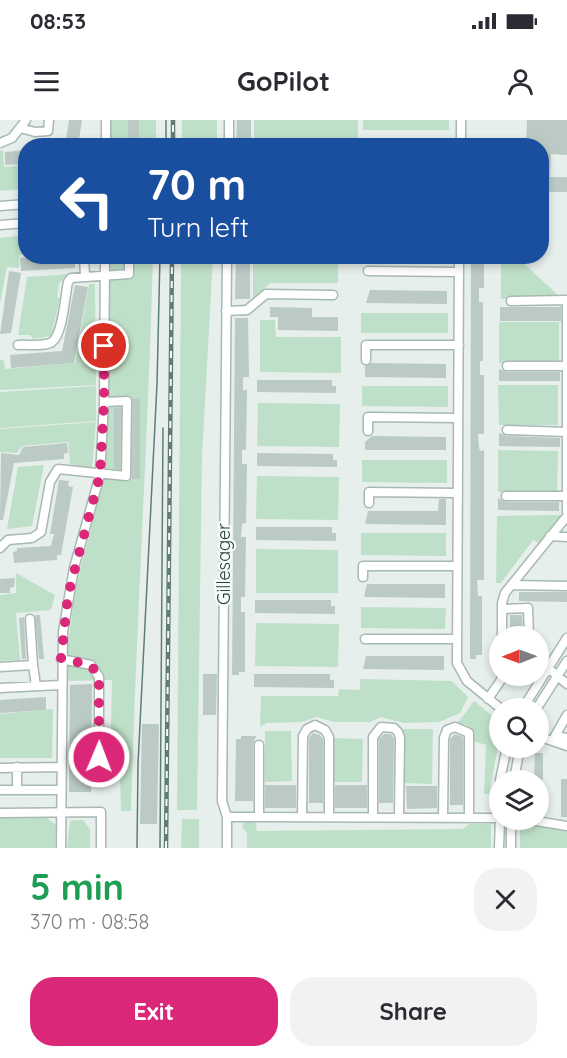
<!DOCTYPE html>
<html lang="en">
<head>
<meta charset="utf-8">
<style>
  body { margin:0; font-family:Quicksand,sans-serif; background:#f2f2f3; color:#2b2b33; height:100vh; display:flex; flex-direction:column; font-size:22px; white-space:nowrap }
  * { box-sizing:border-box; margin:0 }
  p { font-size:20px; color:#7c7c81 }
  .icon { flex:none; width:33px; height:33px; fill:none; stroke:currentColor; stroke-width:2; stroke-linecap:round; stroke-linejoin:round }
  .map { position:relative; height:728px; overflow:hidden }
  .panel { display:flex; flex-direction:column; background:#fff; flex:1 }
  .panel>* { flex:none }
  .banner { position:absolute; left:18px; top:18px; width:531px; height:126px; border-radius:24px; box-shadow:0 3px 9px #0003; background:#1a4fa0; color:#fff; overflow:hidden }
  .needle { width:39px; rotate:269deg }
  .fabs { position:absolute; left:489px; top:506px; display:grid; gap:12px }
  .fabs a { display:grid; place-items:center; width:60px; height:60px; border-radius:50%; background:#fff; box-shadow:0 3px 9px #0003; font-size:30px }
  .pin { position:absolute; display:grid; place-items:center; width:51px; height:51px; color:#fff; margin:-26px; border:3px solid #fff; border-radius:50%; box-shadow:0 2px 6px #0007 }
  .me { position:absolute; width:66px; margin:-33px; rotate:1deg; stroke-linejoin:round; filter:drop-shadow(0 0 4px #0008) }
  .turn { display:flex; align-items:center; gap:21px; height:126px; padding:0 30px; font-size:27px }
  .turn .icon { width:78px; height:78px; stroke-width:2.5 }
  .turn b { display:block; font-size:42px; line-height:51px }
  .round { display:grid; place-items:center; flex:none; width:63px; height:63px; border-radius:24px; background:#f2f2f3 }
  .headline { display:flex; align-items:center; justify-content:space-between; height:102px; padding:0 30px }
  h1 { font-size:36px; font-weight:700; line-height:45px; color:#1e9e55 }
  .primary-button { display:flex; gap:12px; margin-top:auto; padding:12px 30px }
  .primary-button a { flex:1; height:69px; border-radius:24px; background:#db2777; color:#fff; font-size:24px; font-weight:700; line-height:69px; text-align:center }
  .primary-button a+a { background:#f2f2f3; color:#2b2b33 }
  .status { display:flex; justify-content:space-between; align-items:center; height:42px; padding:0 30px; background:#fff; direction:ltr }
  .status svg { height:16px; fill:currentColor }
  header { display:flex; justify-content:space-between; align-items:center; height:78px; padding:0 30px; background:#fff; font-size:27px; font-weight:700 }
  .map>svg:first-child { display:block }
</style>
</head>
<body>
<div class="status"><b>08:53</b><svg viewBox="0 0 49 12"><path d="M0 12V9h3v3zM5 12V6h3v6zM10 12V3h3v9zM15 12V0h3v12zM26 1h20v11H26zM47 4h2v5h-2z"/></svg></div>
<header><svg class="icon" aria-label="menu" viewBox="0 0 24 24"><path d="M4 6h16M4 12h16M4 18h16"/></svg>GoPilot<svg class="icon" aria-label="person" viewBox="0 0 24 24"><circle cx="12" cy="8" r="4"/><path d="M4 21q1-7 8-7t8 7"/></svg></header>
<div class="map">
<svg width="567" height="728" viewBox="0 0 567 728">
  <rect width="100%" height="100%" fill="#e6efeb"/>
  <path fill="#bfe0c8" d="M109,0H156V25L109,26Z
    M182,0H217V18L203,19V25H182Z
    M254,0H358V25L254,24Z
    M363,0H449V10H363Z
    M3,30L4,47L25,45V69L0,71V31Z
    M25,115V134L19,135V148L7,147L0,184V118Z
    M110,137H153C148,321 136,506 131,691H121L120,655H110L112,560L67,561V530L76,466L106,351Z
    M181,137H213L202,336L197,690H177Z
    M253,137H338V163H270L253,180Z
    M501,137H517L561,178L501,179Z
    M69,154L59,163L57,177L60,178L51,216L33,219L30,215H18L27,157Z
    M89,164H95L96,265L0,270V239L4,241L5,249L75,243Z
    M361,193H448V213H361Z
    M260,200H275L276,217H341V253L260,252Z
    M499,202H559V243H499Z
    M498,265H558V305H499Z
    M96,266V301L0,308V272Z
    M362,266H448V287L362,286Z
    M258,283L340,284L339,327L257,326Z
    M96,302L92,349L70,344L68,322L22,326L17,333L0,332V309Z
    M498,330L558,331L557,373L498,372Z
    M362,340H447V363L362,362Z
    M44,345L32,406L7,409L18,347Z
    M257,356L339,357L338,400L256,399Z
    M561,395L539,423L533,420L501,463H496L497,396Z
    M361,413H446V436L361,435Z
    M256,429L338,430V473H256Z
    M16,453L55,475L51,490L16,493L20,540L0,541V475L16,473Z
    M361,487L446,488L445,509L361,508Z
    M256,503L339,504L338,547L255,546Z
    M360,559L452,561L468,577L460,593L439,602L404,603L381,597L370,602H334L316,597L302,602L267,603L260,607L261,576H338L339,569L360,570Z
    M474,581L499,601V621L489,674H484L486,625L474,621L473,613L466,605L454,604L460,600Z
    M53,589L52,638H0V594Z
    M403,609H433L432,664L403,663Z
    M265,611H291L292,661L265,662Z
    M333,618L363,619L362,662H332Z
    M0,698H47L56,705L55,728H0Z
    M182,699H199V728H181Z
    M83,700L90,709V728H67L70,701Z
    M245,701L255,702L257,711L463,709L469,704H491V728H247V713L242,706Z
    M520,702L567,708V728H520Z"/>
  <path fill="#bbcac4" d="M69,0H82L78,26H65Z
    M128,0H139V19H128Z
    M237,0H251V26H236Z
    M527,0H567V35L551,34L550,57H567V72H542V26H526Z
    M26,30V44L5,45V32Z
    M75,136V148L21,151L20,138Z
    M236,136H250V179H235Z
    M471,136H484V168H479V182H483V241H480V255H484V314H478L479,327L480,331L484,330V460H477L478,476H482V535H476V539H470Z
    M9,151L21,153L11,213L0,214Z
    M75,165L88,167L74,243L11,248L10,235L62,231Z
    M370,170L447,171V184L366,183Z
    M270,187L312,188V197H338V211L278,210V197H270Z
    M500,187H561V201H500Z
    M235,198H248L249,257H243V270H247L246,330H242V344H247L246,403L242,404L241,417H246L245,477H241V492H245V552H239V555H232Z
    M371,243L446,244V258L365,257V246Z
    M499,249L507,252H560V261H499Z
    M257,260H332V266H336V273L257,272Z
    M140,278V359H132L133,279Z
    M114,288H121L120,349L114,348Z
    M499,313L507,316L560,318V327L499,326Z
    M372,316L446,317V330H365V322Z
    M67,323L68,333L64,334V339L14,343L3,400H0L1,333L19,335L23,327Z
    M257,333L333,334V340H337V347L257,346Z
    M59,360L69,361L68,366L73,367L61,435H57V440L14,443L13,432L17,431V428L51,426L54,414H50Z
    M498,378L506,382H559V391L498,390Z
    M439,379H446V405L365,404L368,391H438Z
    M256,407H332V413H336V421L256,420Z
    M15,458L14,467L10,468V473H0V459Z
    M367,464H445V478L364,477Z
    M519,472H567V482L519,481Z
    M255,480H331V486H335V494L255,493Z
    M35,495H40L44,539H39Z
    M510,495H522L523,516H510Z
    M24,497L26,539H22L19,498Z
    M366,536H444V550L363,549Z
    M203,554H217L216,595H203Z
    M254,554H330V560H334V568L254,567Z
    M92,564L91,672H69L70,565Z
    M46,577V590L0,593V580Z
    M142,604H159L157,704H140Z
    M313,613L320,615L323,619V683H309V618Z
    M384,614H391L394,619L393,683H379V619Z
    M455,614L463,617V685H450V619Z
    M241,616H256L253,625V681H235L236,619H241Z
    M535,633H543V660H534Z
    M561,659H567V697H561Z
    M265,665H296V688H265Z
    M335,665H367V688H335Z
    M406,666H437V688L407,689Z"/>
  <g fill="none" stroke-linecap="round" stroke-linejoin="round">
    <defs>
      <path id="minor" d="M20,8L35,12L48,11L49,0
        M0,23L12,18L26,0
        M368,25L448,26
        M106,26V0
        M229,26V0
        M461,26V0
        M0,86L26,84
        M0,105L26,103
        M84,136L85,156
        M459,136L457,543L467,561L500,588
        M368,151L459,152
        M511,181L567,180V392
        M226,191L247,190L266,174L333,175
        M18,225C27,224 44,227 52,222C63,214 65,175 68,162L71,158L129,154V136
        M366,240V225H459
        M507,246H567
        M507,310L567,312
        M368,311V297L458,298
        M506,376H567
        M369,383V372L458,373
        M550,416L567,417
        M0,428L8,420L32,418L41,412L50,362L58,349L126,356L127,281L104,282
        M363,457V446H457
        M512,465L567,466
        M502,489L528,488L529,516
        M30,499L33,545
        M502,516V483L505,473L567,396
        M365,519H457
        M61,539L91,545L99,557V660
        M0,547L33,545L36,566
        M547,547L567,564
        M0,568L61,565
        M488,579L501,560L502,555
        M523,588L567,518
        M537,588L567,541
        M567,595L555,616L567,618
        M538,616L567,626
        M17,647V670
        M0,648L61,647
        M500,660L507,627
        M514,660L520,627
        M0,670H61
        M500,683V695
        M0,693L101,692V728
        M259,696V625
        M227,697L500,698
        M302,697L303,616L307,609L315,605L325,610L329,617V697
        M373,697V617L381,607L394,608L398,612L400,618L399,697
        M443,697L444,618L447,610L455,607L469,613V697
        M524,699L567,706
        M61,728L63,512L74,448L100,355L104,282L105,136
        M227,728V697L222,681L227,136
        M499,728L500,699
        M511,728V699"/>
    </defs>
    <use href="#minor" stroke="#a8b8b2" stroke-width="11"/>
    <use href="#minor" stroke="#fff" stroke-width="8"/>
    <path stroke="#5f7d75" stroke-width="1.5" d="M166,26V0
      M137,728L138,644L157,264L160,136
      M160,728L163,308"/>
    <defs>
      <path id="rail" d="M173,26V0
        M166,728L172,136"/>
    </defs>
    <use href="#rail" stroke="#5f7d75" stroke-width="4.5"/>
    <use href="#rail" stroke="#f7fbf9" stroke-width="2" stroke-dasharray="7" stroke-linecap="butt"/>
  </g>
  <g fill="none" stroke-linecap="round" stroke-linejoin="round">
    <path stroke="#db2777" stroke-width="10" stroke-dasharray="0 18" d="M99,637V557L91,545L61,539L68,475L100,355L104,282V226"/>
  </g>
  <g text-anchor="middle" stroke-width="4.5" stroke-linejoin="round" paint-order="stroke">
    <g font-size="18" fill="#24423a" stroke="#f7fbf9">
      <text transform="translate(224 444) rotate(-90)" y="6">Gillesager</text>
    </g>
  </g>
</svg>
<div class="fabs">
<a><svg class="needle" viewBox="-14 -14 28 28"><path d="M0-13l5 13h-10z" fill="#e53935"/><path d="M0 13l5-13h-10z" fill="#7c7c81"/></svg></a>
<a><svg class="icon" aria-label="search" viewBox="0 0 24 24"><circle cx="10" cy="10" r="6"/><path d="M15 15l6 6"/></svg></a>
<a><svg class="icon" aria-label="layers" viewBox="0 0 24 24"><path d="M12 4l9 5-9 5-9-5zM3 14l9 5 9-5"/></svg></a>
</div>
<div class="pin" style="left:104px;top:226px;background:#d93025"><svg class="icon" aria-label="arrive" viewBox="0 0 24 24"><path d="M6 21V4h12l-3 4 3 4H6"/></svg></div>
<svg class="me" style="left:99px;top:637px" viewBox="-20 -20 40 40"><circle r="17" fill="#db2777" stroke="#fff" stroke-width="3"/><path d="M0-11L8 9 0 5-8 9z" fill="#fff"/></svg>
<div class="banner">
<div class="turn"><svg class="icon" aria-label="left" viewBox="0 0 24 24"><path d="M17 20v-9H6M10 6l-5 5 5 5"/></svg><div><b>70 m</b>Turn left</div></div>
</div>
</div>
<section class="panel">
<div class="headline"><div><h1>5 min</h1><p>370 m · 08:58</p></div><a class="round"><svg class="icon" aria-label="close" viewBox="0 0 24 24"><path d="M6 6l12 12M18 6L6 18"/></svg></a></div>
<div class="primary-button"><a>Exit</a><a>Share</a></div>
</section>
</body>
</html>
